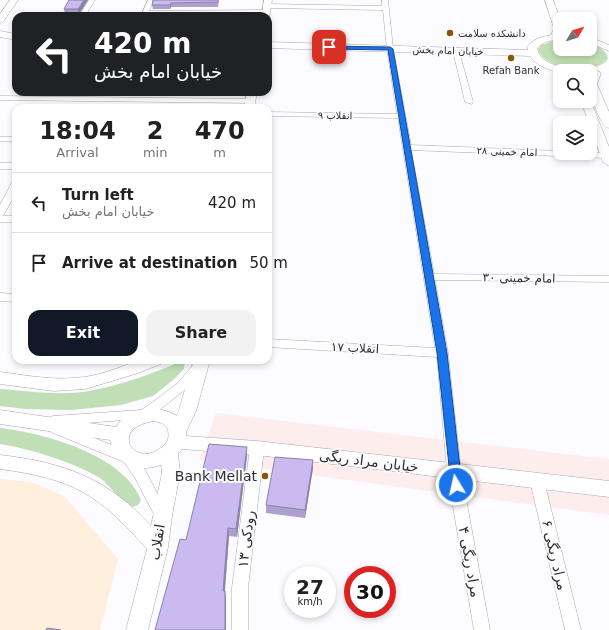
<!DOCTYPE html>
<html lang="en">
<head>
<meta charset="utf-8">
<style>
  body { margin:0; font-family:"DejaVu Sans",Vazirmatn,sans-serif; background:#f2f2f2; color:#202124; height:100vh; display:flex; flex-direction:column; font-size:15px; white-space:nowrap }
  * { box-sizing:border-box; margin:0 }
  p { font-size:13px; color:#757577 }
  .icon { flex:none; width:22px; height:22px; fill:none; stroke:currentColor; stroke-width:2; stroke-linecap:round; stroke-linejoin:round }
  .map { position:relative; flex:1; overflow:hidden }
  .details { position:absolute; left:12px; top:104px; width:260px; height:260px; display:flex; flex-direction:column; background:#fff; border-radius:12px; box-shadow:0 2px 6px #0003 }
  .details>* { flex:none }
  .top-card { position:absolute; left:12px; top:12px; width:260px; height:84px; border-radius:12px; box-shadow:0 2px 6px #0003; background:#202124; color:#fff; overflow:hidden }
  .needle { width:26px; rotate:52deg }
  .buttons { position:absolute; left:553px; top:12px; display:grid; gap:8px }
  .buttons a { display:grid; place-items:center; width:44px; height:44px; border-radius:8px; background:#fff; box-shadow:0 2px 6px #0003; font-size:20px }
  .speed { position:absolute; left:284px; top:566px; display:flex; gap:8px; font-size:20px; font-weight:700; text-align:center }
  .speed>* { display:grid; place-content:center; width:52px; height:52px; border-radius:50%; background:#fff; box-shadow:0 2px 6px #0003; line-height:1 }
  .speed small { font-size:10px; font-weight:400 }
  .speed .limit { border:6px solid #d22; background:#fff; color:#111 }
  .pin { position:absolute; display:grid; place-items:center; width:34px; height:34px; color:#fff; margin:-17px; border-radius:8px; box-shadow:0 2px 6px #0006 }
  .me { position:absolute; width:44px; margin:-22px; rotate:351deg; stroke-linejoin:round; filter:drop-shadow(0 0 3px #0008) }
  .turn { display:flex; align-items:center; gap:14px; height:84px; padding:0 16px; font-size:18px }
  .turn .icon { width:52px; height:52px; stroke-width:2.5 }
  .turn b { display:block; font-size:28px; line-height:34px }
  .eta { display:flex; justify-content:space-evenly; align-items:center; height:68px; text-align:center }
  .eta b { font-size:24px; font-weight:600; line-height:28px }
  .button { display:flex; gap:8px; margin-top:auto; padding:8px 16px }
  .button a { flex:1; height:46px; border-radius:12px; background:#111827; color:#fff; font-size:16px; font-weight:600; line-height:46px; text-align:center }
  .button a+a { background:#f2f2f2; color:#202124 }
  ul { padding:0; list-style:none }
  li { display:flex; align-items:center; gap:12px; height:60px; padding:0 16px; border-top:1px solid #e0e0e0 }
  li div { flex:1 }
  li b { display:block; font-size:15px }
  li em { font-style:normal }
  .map>svg:first-child { display:block }
</style>
</head>
<body>
<div class="map">
<svg width="609" height="630" viewBox="0 0 609 630">
  <rect width="100%" height="100%" fill="#fcfbff"/>
  <path fill="#feeded" d="M216,413L609,459V515L199,460Z"/>
  <path fill="#ffefdc" d="M0,479L31,482L64,496L118,559L100,630H0Z"/>
  <path fill="#c1dfb6" d="M556,40H560V49H590V43C598,46 607,50 608,59C596,76 543,70 538,49L541,45Z
    M185,360L184,369L173,380L153,396L121,405L72,410L25,409L0,406V389C28,391 61,396 89,391C122,385 154,373 185,360Z
    M0,428C44,433 124,455 141,500L138,505L132,507C120,502 111,486 100,478C76,463 28,448 0,444Z"/>
  <g fill="none" stroke-linecap="round" stroke-linejoin="round">
    <defs>
      <path id="street" d="M89,0H95L85,16H79Z
        M148,0H154L149,11L266,10L269,12L266,14L141,16Z
        M382,0H388L393,49L411,145L560,151V153H609V157L606,158L411,150L434,274L609,276V282L435,280L448,353L461,471L490,630H474L447,471L437,357L268,347V339L435,348L398,118L268,116V112L397,114L387,49L383,10L267,8L264,6L267,4L382,6Z
        M456,49L459,51L473,102L472,104L465,102L453,51Z
        M0,96L251,99L255,101L251,103L0,100Z
        M0,137H16V141H0Z
        M0,163H16V169H0Z
        M16,181V193L3,216H16V222H0V205L11,184Z
        M0,293L16,294V302L0,301Z
        M197,364L201,365L203,368L186,389L149,418L62,425L134,454L145,470L169,516L167,520L162,522L157,520L135,478L124,462L51,432L49,428L50,425L47,421L49,418L53,416L142,410L178,383L193,365Z
        M257,443L262,444L264,448L248,588V630H232V588L250,448L252,444Z
        M537,475L542,477L544,481L581,630H565L530,481L532,477Z"/>
      <path id="secondary" d="M10,0H18L3,22L0,23V14Z
        M264,0H272L269,18L268,16H262Z
        M545,0H553L560,19V40C551,40 544,41 537,48C540,63 557,66 570,69L571,71H560V73C549,70 537,66 530,56L268,48V42L528,50L527,47C533,39 541,37 551,35L554,29Z
        M0,31L16,34V40L0,37Z
        M590,37L609,45V51L590,43Z
        M596,70L601,73L597,84L609,112V128C597,125 586,82 592,71Z
        M247,92H257L254,108H244Z
        M590,99L609,147V166L603,162L581,101H590Z
        M139,360H163L161,364L135,374L85,389L54,391L0,384V372C24,375 49,380 74,378C97,377 118,368 139,360Z
        M194,360H210L196,411L186,432V436L257,441L609,481V497L257,455L182,449L178,454L180,473L172,516L168,547L148,630H126L147,549C98,494 74,479 0,469V455C62,462 108,478 151,526L162,473L161,465C137,473 117,466 110,440L0,424V410L116,427C127,406 159,404 177,416ZM154,421L162,423L168,429C169,438 169,441 162,447C135,470 107,428 154,421Z"/>
    </defs>
    <use href="#street" stroke="#a9a8ac" stroke-width="1"/>
    <use href="#secondary" stroke="#a9a8ac" stroke-width="1"/>
    <use href="#street" fill="#fff" fill-rule="evenodd"/>
    <use href="#secondary" fill="#fff" fill-rule="evenodd"/>
  </g>
  <path fill="#aea0ce" d="M69,0H88L79,14H65L64,9Z
    M153,0H219L218,7H171L170,9H153L152,5Z
    M247,456L237,537L229,536L225,591L226,599L186,540Z
    M313,468L305,518L266,513V505Z"/>
  <path fill="#8d82a8" d="M84,0H88L79,14L78,9Z
    M171,3V7L170,9V5Z
    M247,447V456L237,537L236,529Z
    M313,460V468L305,518V510Z
    M228,528L229,536L224,599L223,591Z
    M225,591L226,599V630H225Z"/>
  <path fill="#cabaf0" stroke="#8d82a8" d="M69,0H84L78,9H64Z
    M153,0H218V2L171,3L170,5H152Z
    M150,13H166L165,16H149Z
    M209,444L247,447L236,529L228,528L223,591H225V630H155L180,539L186,540Z
    M275,457L313,460L305,510L266,505Z
    M47,628L61,630H46Z"/>
  <path fill="#1a73e8" stroke="#114b97" d="M327,46L390,47L393,49L447,353L462,485L460,489H452L451,485L437,353L388,50L329,49Z"/>
  <g fill="#8b5507" stroke="#fcfbff" stroke-width="1.5">
    <circle cx="450" cy="33" r="4"/>
    <circle cx="511" cy="58" r="4"/>
    <circle cx="265" cy="476" r="4"/>
  </g>
  <g text-anchor="middle" stroke-width="4" stroke-linejoin="round" paint-order="stroke">
    <g font-size="10" fill="#2e2d2f" stroke="#fcfbff" text-anchor="start">
      <text x="458" y="37">دانشکده سلامت</text>
      <text x="511" y="74" text-anchor="middle">Refah Bank</text>
    </g>
    <g font-size="10" fill="#2e2d2f" stroke="#fcfbff">
      <text transform="translate(448 50) rotate(2)" y="4">خیابان امام بخش</text>
      <text transform="translate(335 115) rotate(1)" y="4">انقلاب ۹</text>
      <text transform="translate(507 151) rotate(2)" y="4">امام خمینی ۲۸</text>
    </g>
    <g font-size="12" fill="#2e2d2f" stroke="#fcfbff">
      <text transform="translate(519 278) rotate(1)" y="4">امام خمینی ۳۰</text>
      <text transform="translate(355 348) rotate(3)" y="4">انقلاب ۱۷</text>
    </g>
    <g font-size="14" fill="#2e2d2f" stroke="#fcfbff">
      <text transform="translate(369 461) rotate(7)" y="5">خیابان مراد ریگی</text>
      <text transform="translate(246 539) rotate(-83)" y="5">رودکی ۱۳</text>
      <text transform="translate(157 542) rotate(-81)" y="5">انقلاب</text>
      <text transform="translate(555 555) rotate(77)" y="5">مراد ریگی ۶</text>
      <text transform="translate(470 562) rotate(80)" y="5">مراد ریگی ۴</text>
    </g>
    <g font-size="14" fill="#2e2d2f" stroke="#fcfbff" text-anchor="end">
      <text x="257" y="481">Bank Mellat</text>
    </g>
  </g>
</svg>
<div class="buttons">
<a><svg class="needle" viewBox="-14 -14 28 28"><path d="M0-13l5 13h-10z" fill="#e53935"/><path d="M0 13l5-13h-10z" fill="#757577"/></svg></a>
<a><svg class="icon" aria-label="search" viewBox="0 0 24 24"><circle cx="10" cy="10" r="6"/><path d="M15 15l6 6"/></svg></a>
<a><svg class="icon" aria-label="layers" viewBox="0 0 24 24"><path d="M12 4l9 5-9 5-9-5zM3 14l9 5 9-5"/></svg></a>
</div>
<div class="speed"><div>27<small>km/h</small></div><div class="limit">30</div></div>
<div class="pin" style="left:329px;top:47px;background:#d93025"><svg class="icon" aria-label="arrive" viewBox="0 0 24 24"><path d="M6 21V4h12l-3 4 3 4H6"/></svg></div>
<svg class="me" style="left:456px;top:485px" viewBox="-20 -20 40 40"><circle r="17" fill="#1a73e8" stroke="#fff" stroke-width="3"/><path d="M0-11L8 9 0 5-8 9z" fill="#fff"/></svg>
<div class="top-card">
<div class="turn"><svg class="icon" aria-label="left" viewBox="0 0 24 24"><path d="M17 20v-9H6M10 6l-5 5 5 5"/></svg><div><b>420 m</b>خیابان امام بخش</div></div>
</div>
<section class="details">
<div class="eta">
<div><b>18:04</b><p>Arrival</p></div>
<div><b>2</b><p>min</p></div>
<div><b>470</b><p>m</p></div>
</div>
<ul>
<li><svg class="icon" aria-label="left" viewBox="0 0 24 24"><path d="M17 20v-9H6M10 6l-5 5 5 5"/></svg><div><b>Turn left</b><p>خیابان امام بخش</p></div><em>420 m</em></li>
<li><svg class="icon" aria-label="arrive" viewBox="0 0 24 24"><path d="M6 21V4h12l-3 4 3 4H6"/></svg><div><b>Arrive at destination</b></div><em>50 m</em></li>
</ul>
<div class="button"><a>Exit</a><a>Share</a></div>
</section>
</div>
</body>
</html>
